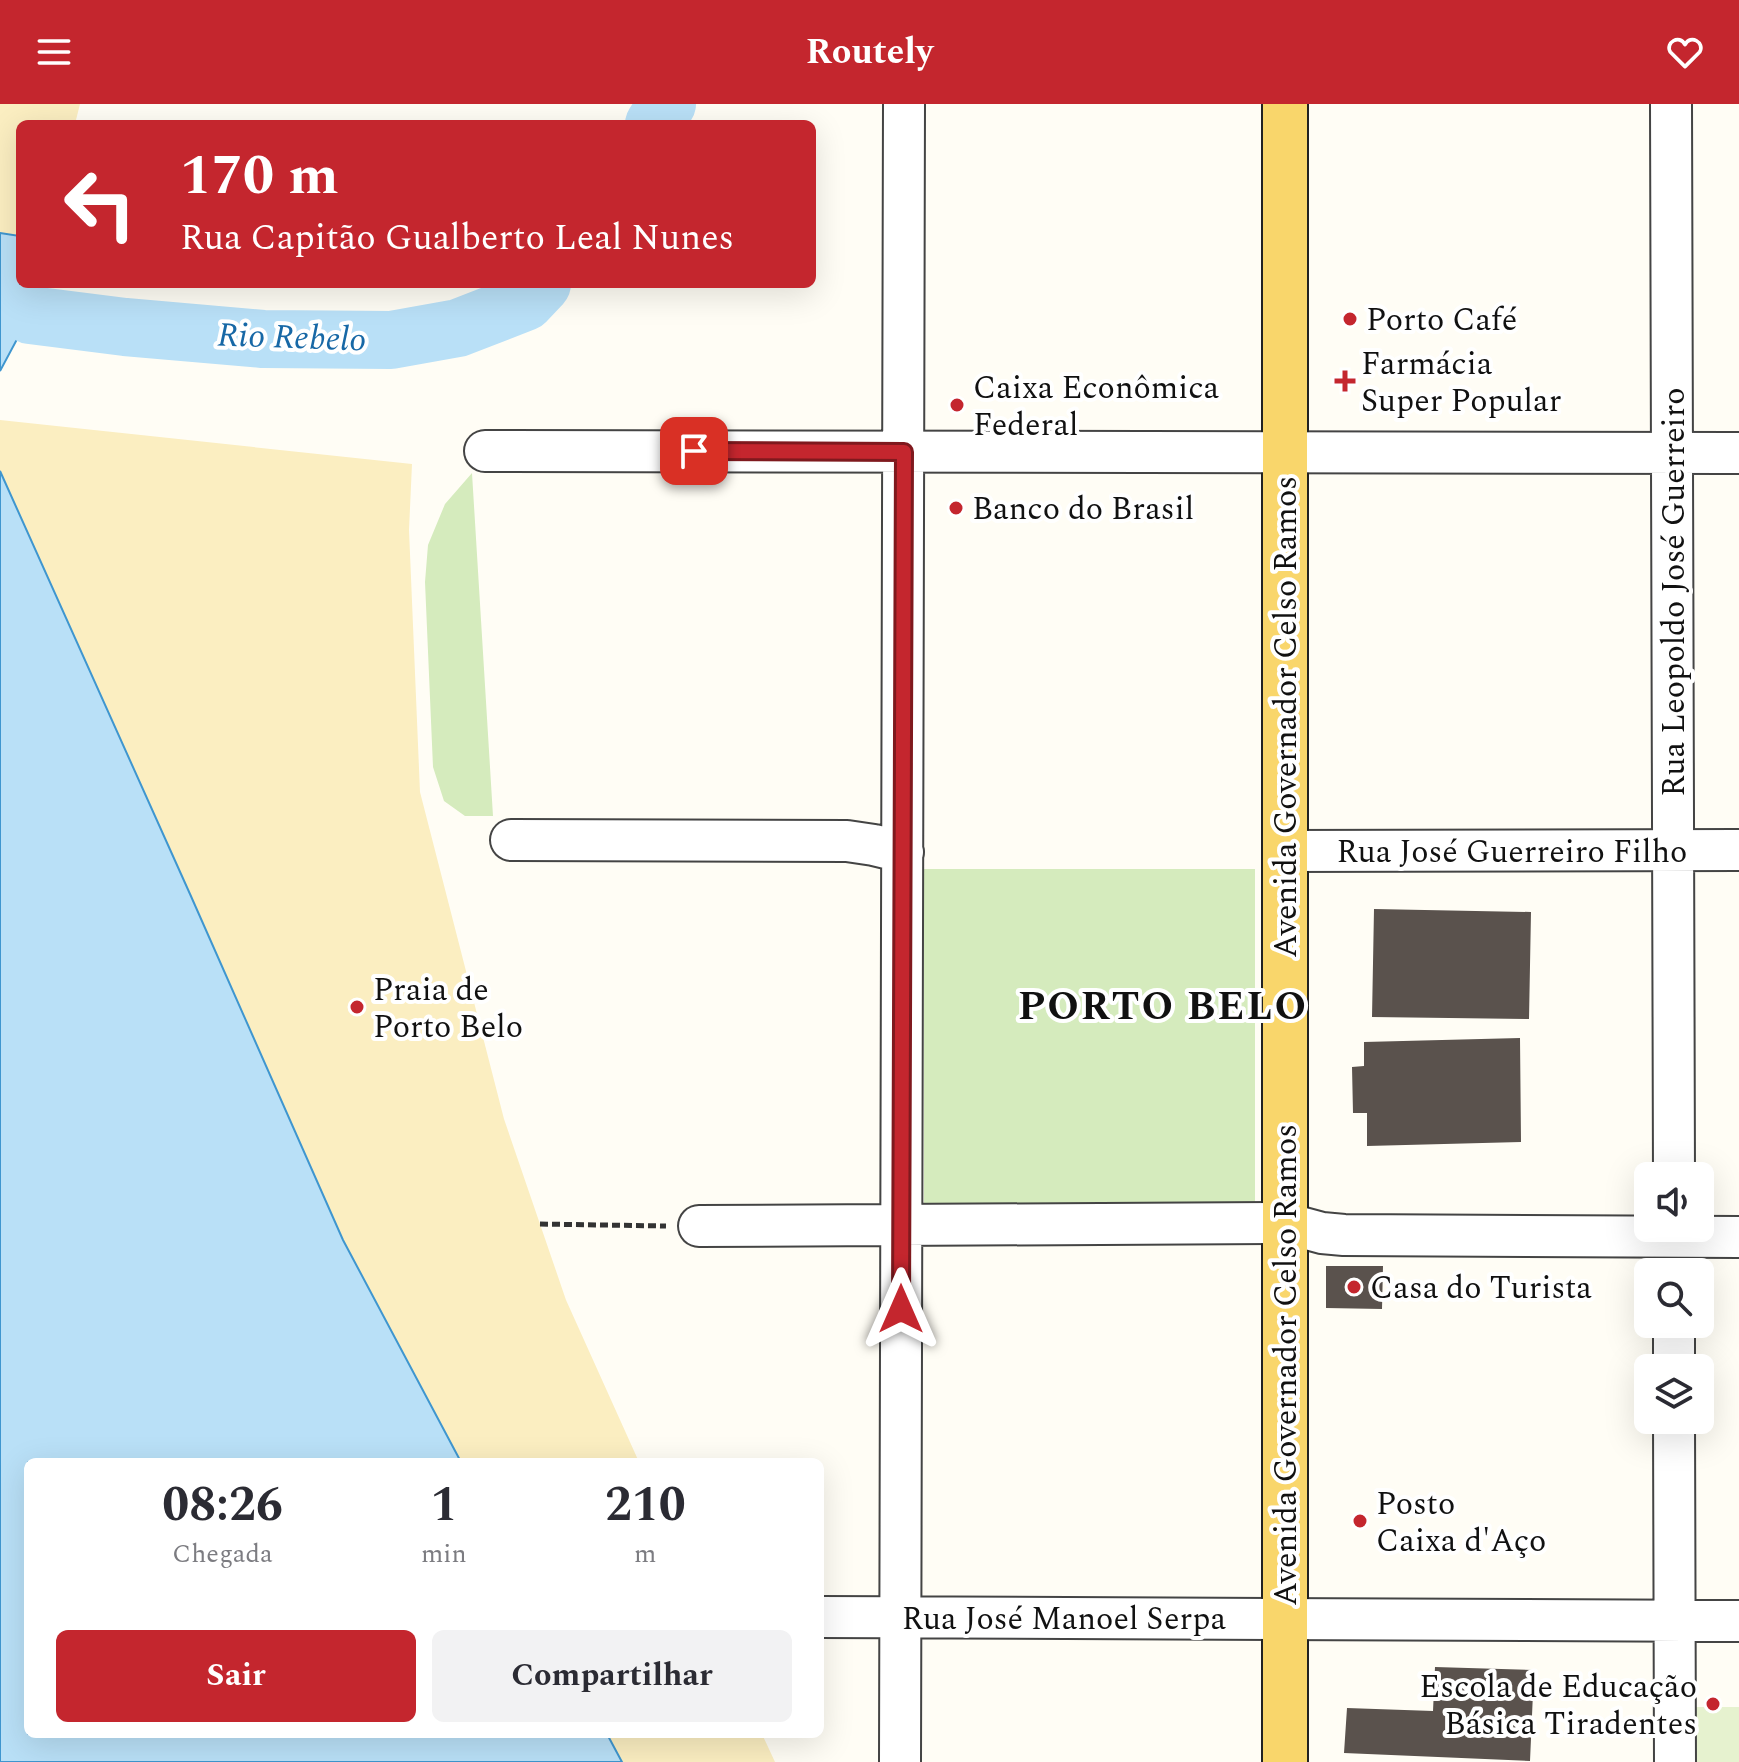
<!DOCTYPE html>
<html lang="pt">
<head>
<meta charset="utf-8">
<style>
  body { margin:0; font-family:Spectral,serif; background:#f2f2f3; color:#2b2b33; height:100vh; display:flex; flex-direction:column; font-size:30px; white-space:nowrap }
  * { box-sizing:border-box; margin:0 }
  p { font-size:26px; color:#7c7c81 }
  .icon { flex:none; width:44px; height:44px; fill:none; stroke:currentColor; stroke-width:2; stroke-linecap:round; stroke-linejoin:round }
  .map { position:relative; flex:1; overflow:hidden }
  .drawer { position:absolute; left:24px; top:1354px; width:800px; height:280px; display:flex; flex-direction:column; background:#fff; border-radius:12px; box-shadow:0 8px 32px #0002 }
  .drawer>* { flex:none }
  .guide { position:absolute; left:16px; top:16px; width:800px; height:168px; border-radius:12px; box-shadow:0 8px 32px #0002; background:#c4262e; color:#fff; overflow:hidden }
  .tools { position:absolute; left:1634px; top:1058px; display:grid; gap:16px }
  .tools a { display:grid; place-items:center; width:80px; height:80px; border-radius:12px; background:#fff; box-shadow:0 8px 32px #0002; font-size:40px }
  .pin { position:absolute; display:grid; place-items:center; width:68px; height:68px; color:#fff; margin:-34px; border-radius:16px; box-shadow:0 4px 12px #0006 }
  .me { position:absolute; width:88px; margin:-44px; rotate:0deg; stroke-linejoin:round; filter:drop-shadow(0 0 6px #0008) }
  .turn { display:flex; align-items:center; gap:28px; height:168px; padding:0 32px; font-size:36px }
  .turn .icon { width:104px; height:104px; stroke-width:2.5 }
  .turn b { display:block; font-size:56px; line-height:68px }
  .eta { display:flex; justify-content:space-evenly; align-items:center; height:136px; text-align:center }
  .eta b { font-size:48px; font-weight:700; line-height:56px }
  .primary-button { display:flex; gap:16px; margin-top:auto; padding:16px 32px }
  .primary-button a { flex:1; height:92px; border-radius:12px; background:#c4262e; color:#fff; font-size:32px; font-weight:700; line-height:92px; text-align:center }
  .primary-button a+a { background:#f2f2f3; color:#2b2b33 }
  header { display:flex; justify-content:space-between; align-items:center; height:104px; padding:0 32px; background:#c4262e; color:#fff; font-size:36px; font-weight:700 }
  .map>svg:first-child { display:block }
</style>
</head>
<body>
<header><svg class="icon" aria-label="menu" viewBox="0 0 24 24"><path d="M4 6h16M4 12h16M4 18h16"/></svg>Routely<svg class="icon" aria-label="heart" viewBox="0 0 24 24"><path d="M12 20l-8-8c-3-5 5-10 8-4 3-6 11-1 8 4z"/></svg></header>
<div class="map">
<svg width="1739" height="1658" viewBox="0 0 1739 1658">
  <rect width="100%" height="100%" fill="#fffdf5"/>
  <path fill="#d5ebbd" d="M472,369L493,712H465L444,697L433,663L425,478L428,441L445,400Z
    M924,765H1255V1101L924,1102Z"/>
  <path fill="#fbeec1" d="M0,0H80L75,20H20V132L0,129Z
    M0,316L412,360L409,426L420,688L504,1015L566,1196L639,1358H461L343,1136L190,790L0,367Z
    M607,1630H762L775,1658H622Z"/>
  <path fill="#e6f2cf" d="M1696,1603H1739V1658H1695Z"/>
  <path fill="#b9e0f7" stroke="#3f96cf" stroke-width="2" d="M0,129L20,132V180H38L30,211L0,267Z
    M0,367L190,790L343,1136L461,1358H28V1630H607L622,1658H0Z"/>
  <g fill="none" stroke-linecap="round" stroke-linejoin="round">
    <path stroke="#b9e0f7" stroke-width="58" d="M654,20L667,0
      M30,211L125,223L263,235L391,236L458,224L525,198L542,180"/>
  </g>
  <path fill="#5a524d" d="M1374,805L1531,808L1529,915L1372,913Z
    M1520,934L1521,1038L1367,1042V1009H1353L1352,963L1364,962V938Z
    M1326,1162H1383L1382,1205L1326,1204Z
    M1435,1563L1534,1566L1530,1657L1344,1649L1347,1604L1433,1607Z"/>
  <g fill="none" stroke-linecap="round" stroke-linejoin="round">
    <defs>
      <path id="minor" d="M1671,0L1674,1072
        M485,347L1739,349
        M511,736L847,737L874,741L903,748
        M1284,747L1739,746
        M699,1122L1285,1119L1322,1129L1344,1131L1739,1133
        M1674,1220V1264
        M1674,1316L1675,1658
        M820,1513L1739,1517
        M900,1658L904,0"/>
      <path id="major" d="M1285,0V1658"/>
    </defs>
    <use href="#minor" stroke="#444" stroke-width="44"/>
    <use href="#major" stroke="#222" stroke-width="48"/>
    <path stroke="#333" stroke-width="5" stroke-dasharray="8 4" stroke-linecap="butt" d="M540,1120L666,1122"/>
    <use href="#minor" stroke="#fff" stroke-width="40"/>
    <use href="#major" stroke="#f9d66b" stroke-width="44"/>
  </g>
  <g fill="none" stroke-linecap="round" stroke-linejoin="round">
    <defs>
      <path id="route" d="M694,347L904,348L901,1205"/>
    </defs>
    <use href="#route" stroke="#7f191e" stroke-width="20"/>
    <use href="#route" stroke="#c4262e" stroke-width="14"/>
  </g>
  <g fill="#c4262e" stroke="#fff" stroke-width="3">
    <circle cx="1350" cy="215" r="8"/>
    <path d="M1341 265h8v8h8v8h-8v8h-8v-8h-8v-8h8z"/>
    <circle cx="957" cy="301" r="8"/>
    <circle cx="956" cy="404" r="8"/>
    <circle cx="357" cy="903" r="8"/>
    <circle cx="1354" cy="1183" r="8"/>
    <circle cx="1360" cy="1417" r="8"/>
    <circle cx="1713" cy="1600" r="8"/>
  </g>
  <g text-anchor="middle" stroke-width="8" stroke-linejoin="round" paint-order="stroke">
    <g font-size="32" fill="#111" stroke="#fff" text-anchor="start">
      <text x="1366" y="226">Porto Café</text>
      <text x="1361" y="270">Farmácia<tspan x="1361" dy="37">Super Popular</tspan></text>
      <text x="973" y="294">Caixa Econômica<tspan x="973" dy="37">Federal</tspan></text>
      <text x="972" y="415">Banco do Brasil</text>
      <text x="373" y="896">Praia de<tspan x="373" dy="37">Porto Belo</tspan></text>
      <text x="1370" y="1194">Casa do Turista</text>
      <text x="1376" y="1410">Posto<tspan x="1376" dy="37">Caixa d'Aço</tspan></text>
      <text x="1697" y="1593" text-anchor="end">Escola de Educação<tspan x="1697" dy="37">Básica Tiradentes</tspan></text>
    </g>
    <g font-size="32" fill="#111" stroke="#fff">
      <text transform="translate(1673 488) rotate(-90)" y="11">Rua Leopoldo José Guerreiro</text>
      <text transform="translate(1285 613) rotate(-90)" y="11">Avenida Governador Celso Ramos</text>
      <text x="1512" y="758">Rua José Guerreiro Filho</text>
      <text transform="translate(1285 1261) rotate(-90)" y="11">Avenida Governador Celso Ramos</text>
      <text x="1064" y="1525">Rua José Manoel Serpa</text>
    </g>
    <g font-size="34" font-style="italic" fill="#1768a6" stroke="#fff">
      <text transform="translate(292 232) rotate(2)" y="12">Rio Rebelo</text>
    </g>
    <g font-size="40" font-weight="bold" letter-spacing="2" fill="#111" stroke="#fff">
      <text x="1163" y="915">PORTO BELO</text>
    </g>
  </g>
</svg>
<div class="tools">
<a><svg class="icon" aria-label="sound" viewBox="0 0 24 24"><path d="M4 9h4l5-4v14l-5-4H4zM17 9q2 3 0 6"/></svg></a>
<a><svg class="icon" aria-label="search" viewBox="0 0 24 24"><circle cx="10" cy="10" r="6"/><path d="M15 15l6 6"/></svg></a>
<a><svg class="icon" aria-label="layers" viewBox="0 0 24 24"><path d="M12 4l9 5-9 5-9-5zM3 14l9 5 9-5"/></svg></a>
</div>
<div class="pin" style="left:694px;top:347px;background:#d93025"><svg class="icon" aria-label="arrive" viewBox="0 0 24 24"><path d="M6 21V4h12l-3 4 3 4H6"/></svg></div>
<svg class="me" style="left:901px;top:1205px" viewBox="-20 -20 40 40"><path d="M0-17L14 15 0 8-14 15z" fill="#c4262e" stroke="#fff" stroke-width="4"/></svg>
<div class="guide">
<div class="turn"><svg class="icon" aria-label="left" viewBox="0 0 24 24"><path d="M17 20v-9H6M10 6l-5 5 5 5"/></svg><div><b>170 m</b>Rua Capitão Gualberto Leal Nunes</div></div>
</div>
<section class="drawer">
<div class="eta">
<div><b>08:26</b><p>Chegada</p></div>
<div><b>1</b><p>min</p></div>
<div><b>210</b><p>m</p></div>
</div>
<div class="primary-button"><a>Sair</a><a>Compartilhar</a></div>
</section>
</div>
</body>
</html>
